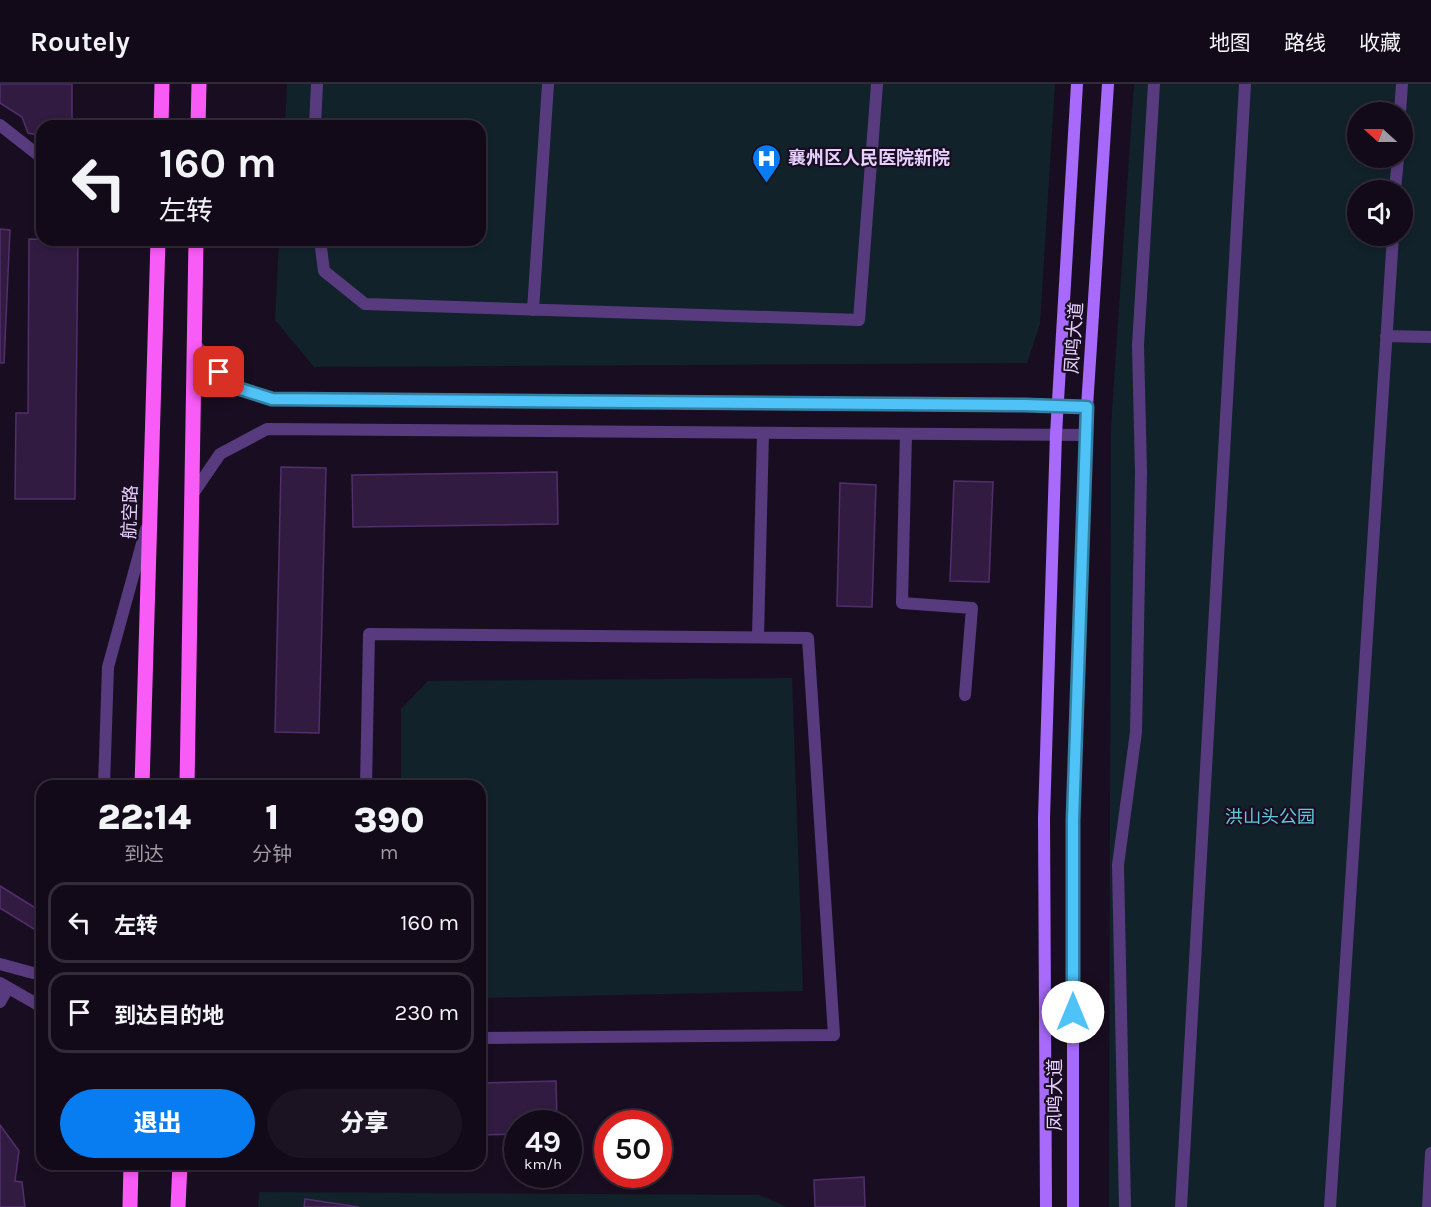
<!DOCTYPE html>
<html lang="zh">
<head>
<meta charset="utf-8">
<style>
  body { margin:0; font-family:Karla,"Noto Sans SC",sans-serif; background:#1c1322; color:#f1f3f6; height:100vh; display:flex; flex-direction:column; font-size:22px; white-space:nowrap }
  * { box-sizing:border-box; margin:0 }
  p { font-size:20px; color:#9d9aa2 }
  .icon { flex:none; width:33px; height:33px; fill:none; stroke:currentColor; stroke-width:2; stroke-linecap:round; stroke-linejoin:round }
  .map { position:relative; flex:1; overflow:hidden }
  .drawer { position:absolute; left:36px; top:696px; width:450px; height:390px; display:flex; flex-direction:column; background:#130a19; border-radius:18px; box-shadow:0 3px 9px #0003,0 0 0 2px #322b38 }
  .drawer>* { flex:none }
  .top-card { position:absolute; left:36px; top:36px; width:450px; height:126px; border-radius:18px; box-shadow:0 3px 9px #0003,0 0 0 2px #322b38; background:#130a19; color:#f1f3f6; overflow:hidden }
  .needle { width:39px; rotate:291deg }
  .controls { position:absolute; left:1347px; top:18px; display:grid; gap:12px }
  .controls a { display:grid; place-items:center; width:66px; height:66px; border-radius:50%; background:#130a19; box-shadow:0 3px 9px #0003,0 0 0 2px #322b38; font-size:30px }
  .speed { position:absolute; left:504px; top:1026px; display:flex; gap:12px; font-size:30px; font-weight:700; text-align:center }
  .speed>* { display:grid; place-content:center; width:78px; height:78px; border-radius:50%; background:#130a19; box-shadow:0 3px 9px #0003,0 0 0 2px #322b38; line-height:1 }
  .speed small { font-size:15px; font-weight:400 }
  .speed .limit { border:9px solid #d22; background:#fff; color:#111 }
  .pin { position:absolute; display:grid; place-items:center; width:51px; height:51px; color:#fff; margin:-26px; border-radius:12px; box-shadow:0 3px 9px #0006 }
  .me { position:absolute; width:66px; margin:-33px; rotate:0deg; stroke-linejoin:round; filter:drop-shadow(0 0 4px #0008) }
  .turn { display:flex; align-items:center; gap:21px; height:126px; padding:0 24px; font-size:27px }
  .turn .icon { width:78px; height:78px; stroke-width:2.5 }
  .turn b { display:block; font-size:42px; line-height:51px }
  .eta { display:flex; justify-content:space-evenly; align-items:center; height:102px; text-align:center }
  .eta b { font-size:36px; font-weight:800; line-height:42px }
  .cta { display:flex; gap:12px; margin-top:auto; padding:12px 24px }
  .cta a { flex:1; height:69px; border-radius:36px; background:#087df1; color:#fff; font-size:24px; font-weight:800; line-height:69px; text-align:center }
  .cta a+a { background:#1c1322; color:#f1f3f6 }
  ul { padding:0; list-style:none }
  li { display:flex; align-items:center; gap:18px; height:81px; margin:0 12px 9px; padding:0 12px; border:3px solid #322b38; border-radius:18px }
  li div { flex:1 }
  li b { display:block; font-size:22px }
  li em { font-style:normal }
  header { display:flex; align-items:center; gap:36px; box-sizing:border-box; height:84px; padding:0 30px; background:#130a19; border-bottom:2px solid #322b38 }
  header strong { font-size:28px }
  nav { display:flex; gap:33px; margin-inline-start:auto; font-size:21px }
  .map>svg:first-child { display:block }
</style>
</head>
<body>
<header>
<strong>Routely</strong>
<nav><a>地图</a><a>路线</a><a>收藏</a></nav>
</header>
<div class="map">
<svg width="1431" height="1123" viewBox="0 0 1431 1123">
  <rect width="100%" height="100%" fill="#190e21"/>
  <path fill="#11222b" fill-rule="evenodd" d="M287,0H1055L1040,240L1027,279L314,283L275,236L279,156H480V42H285Z
    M1134,0H1431V1123H1109L1111,343ZM1358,28H1402V74H1358ZM1358,106H1402V152H1358Z
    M792,594L803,907L480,914V702H401V625L428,597Z
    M259,1108L759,1111L787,1123H258Z"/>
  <path fill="#321b41" stroke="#532e6c" stroke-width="1.5" d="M0,0H72V42H42V52L28,49L22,33L0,19Z
    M0,145L10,146L4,279H0Z
    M29,155L78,156L75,415H15L16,329H28Z
    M281,383L326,384L319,649L275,648Z
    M557,388L558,440L353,443L352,391Z
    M954,397L993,398L989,498L950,497Z
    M840,399L876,401L872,523L837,522Z
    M0,802L42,828V850L0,824Z
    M556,997L557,1040H518V1050L480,1051V999Z
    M0,1041L19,1067L15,1097L22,1098L25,1123H0Z
    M864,1093L865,1123H815L814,1096Z
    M305,1115L359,1123H304Z"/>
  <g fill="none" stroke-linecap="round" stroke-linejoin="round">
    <path stroke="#583b7e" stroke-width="12" d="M1400,28L1402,0
      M315,42L317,0
      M1395,106L1398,74
      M320,156L324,187L365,220L859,236L877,0
      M533,226L548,0
      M1386,252L1431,253
      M906,350L902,519L972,524L965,611
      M758,553L763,349
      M366,702L369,550L808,554L834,951L480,954
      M1181,1123L1245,0
      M1330,1123L1393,152"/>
    <path stroke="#583b7e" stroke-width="12" d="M0,918L8,904"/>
    <path stroke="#583b7e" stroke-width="12" d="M0,41L42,74
      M1428,1123L1431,1069"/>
    <path stroke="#583b7e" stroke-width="12" d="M195,260L231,302L271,315L1024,321L1087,323
      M192,411L220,370L267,345L1086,351
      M104,702L108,583L146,445
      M0,880L33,889L42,887
      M0,899L42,923
      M1125,1123L1118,781L1136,648L1141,389L1138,261L1154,0"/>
    <path stroke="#a76afa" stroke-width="12" d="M1046,1123L1044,734L1056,350L1077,0
      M1073,1123V736L1087,323L1108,0"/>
    <path stroke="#f95bf6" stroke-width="15" d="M161,42L162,0
      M198,42L199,0
      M142,702L158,156
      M187,702L196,156
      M130,1123L131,1080
      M178,1123L180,1080"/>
  </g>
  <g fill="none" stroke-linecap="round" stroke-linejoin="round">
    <defs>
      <path id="route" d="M219,288L231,302L272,315L1024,321L1087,323L1073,736V928"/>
    </defs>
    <use href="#route" stroke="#337fa1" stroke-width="15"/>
    <use href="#route" stroke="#4fc3f7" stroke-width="10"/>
  </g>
  <defs>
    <symbol id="hospital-pin" viewBox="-11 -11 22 30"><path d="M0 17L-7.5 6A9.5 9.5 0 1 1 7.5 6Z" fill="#087df1" stroke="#190e21"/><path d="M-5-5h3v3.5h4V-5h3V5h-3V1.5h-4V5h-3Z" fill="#fff"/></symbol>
  </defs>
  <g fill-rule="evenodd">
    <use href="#hospital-pin" x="750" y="58" width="33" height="45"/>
  </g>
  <g text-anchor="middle" stroke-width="4.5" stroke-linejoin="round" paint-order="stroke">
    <g font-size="18" font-weight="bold" fill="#e7d0fd" stroke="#190e21" text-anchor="start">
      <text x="788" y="80">襄州区人民医院新院</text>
    </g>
    <g font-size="18" fill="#e7d0fd" stroke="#190e21">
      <text transform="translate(1074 254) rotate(-86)" y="6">凤鸣大道</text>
      <text transform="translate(130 428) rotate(-88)" y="6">航空路</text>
      <text transform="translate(1055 1011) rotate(-90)" y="6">凤鸣大道</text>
    </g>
    <g font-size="18" fill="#5fc8db" stroke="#190e21">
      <text x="1270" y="739">洪山头公园</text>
    </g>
  </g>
</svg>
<div class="controls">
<a><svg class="needle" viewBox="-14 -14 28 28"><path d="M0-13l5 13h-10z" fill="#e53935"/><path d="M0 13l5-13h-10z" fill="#9d9aa2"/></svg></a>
<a><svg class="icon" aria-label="sound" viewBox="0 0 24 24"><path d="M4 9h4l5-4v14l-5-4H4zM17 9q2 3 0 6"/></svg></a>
</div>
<div class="speed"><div>49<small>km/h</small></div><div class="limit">50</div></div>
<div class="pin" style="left:219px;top:288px;background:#d93025"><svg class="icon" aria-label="arrive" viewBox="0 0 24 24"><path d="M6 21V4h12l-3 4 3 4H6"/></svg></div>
<svg class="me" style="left:1073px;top:928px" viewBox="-20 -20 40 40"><circle r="19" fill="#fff"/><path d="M0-13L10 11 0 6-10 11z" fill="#4fc3f7"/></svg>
<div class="top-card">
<div class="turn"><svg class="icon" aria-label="left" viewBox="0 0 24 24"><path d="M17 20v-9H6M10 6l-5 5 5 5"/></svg><div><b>160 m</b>左转</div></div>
</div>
<section class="drawer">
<div class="eta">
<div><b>22:14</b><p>到达</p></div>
<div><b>1</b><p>分钟</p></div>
<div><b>390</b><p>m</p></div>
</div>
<ul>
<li><svg class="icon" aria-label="left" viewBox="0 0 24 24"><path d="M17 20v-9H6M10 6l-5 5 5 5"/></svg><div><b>左转</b></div><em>160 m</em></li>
<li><svg class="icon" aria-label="arrive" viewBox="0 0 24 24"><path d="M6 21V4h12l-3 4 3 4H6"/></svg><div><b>到达目的地</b></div><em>230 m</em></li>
</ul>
<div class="cta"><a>退出</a><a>分享</a></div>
</section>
</div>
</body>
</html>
